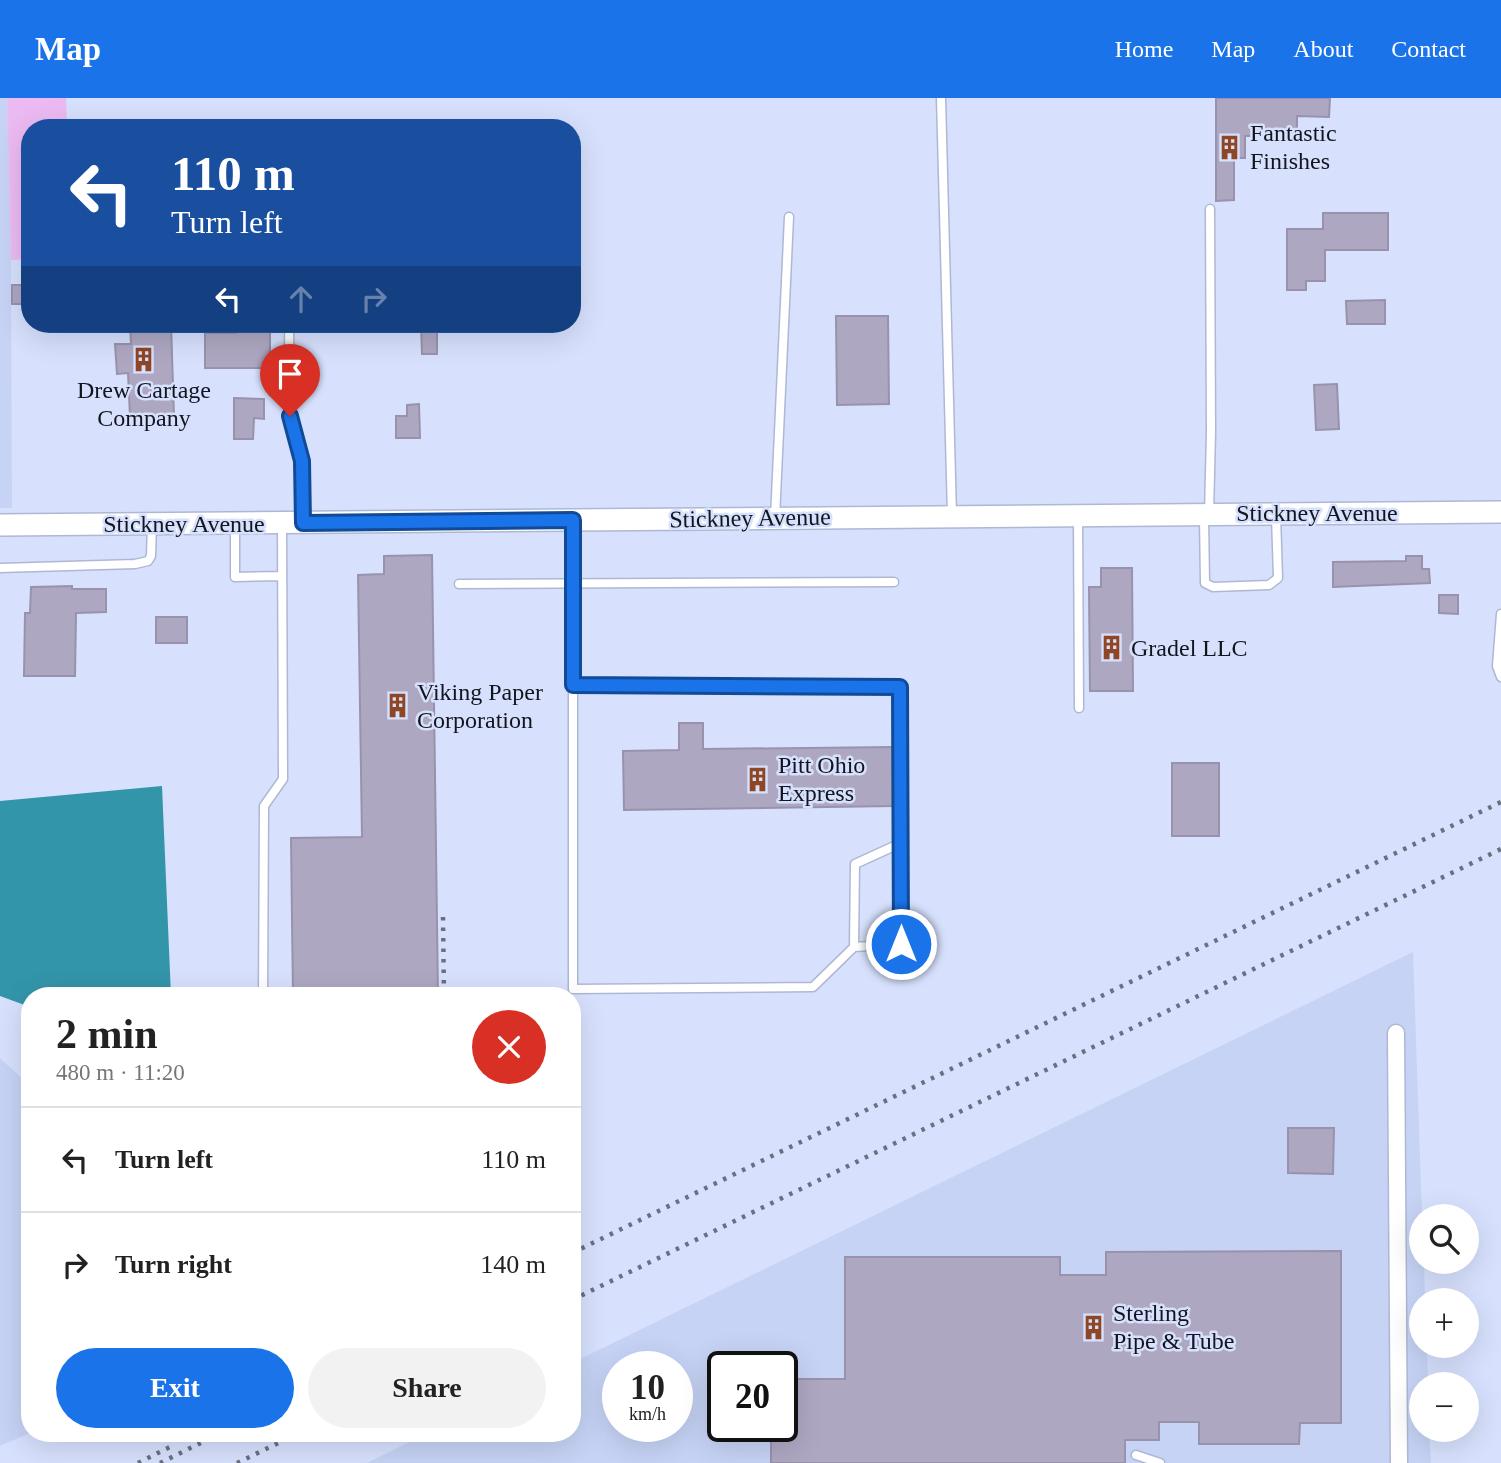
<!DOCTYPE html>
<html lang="en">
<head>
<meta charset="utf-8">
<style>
  body { margin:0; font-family:"Times New Roman",serif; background:#f2f2f2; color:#222; height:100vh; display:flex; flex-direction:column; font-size:26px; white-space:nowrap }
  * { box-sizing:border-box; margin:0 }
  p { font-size:23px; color:#767676 }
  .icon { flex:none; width:38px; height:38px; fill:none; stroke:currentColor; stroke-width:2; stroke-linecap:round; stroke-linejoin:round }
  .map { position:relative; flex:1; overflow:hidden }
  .details { position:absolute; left:21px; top:889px; width:560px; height:455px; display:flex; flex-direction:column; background:#fff; border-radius:28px; box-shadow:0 7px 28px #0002 }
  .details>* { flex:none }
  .top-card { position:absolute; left:21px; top:21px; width:560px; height:214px; border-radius:28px; box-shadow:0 7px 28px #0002; background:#1a4fa0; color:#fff; overflow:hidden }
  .controls { position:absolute; left:1409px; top:1106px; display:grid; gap:14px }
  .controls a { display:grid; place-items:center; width:70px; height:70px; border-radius:50%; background:#fff; box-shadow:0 7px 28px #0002; font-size:35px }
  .speed { position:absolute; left:602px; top:1253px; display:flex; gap:14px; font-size:35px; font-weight:700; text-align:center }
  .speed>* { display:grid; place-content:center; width:91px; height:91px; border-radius:50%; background:#fff; box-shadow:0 7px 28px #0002; line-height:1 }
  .speed small { font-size:18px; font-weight:400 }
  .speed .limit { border:4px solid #111; border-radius:10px; background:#fff; color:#111 }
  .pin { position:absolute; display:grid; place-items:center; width:60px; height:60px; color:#fff; margin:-72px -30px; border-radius:50% 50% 50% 0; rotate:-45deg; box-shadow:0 0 7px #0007 }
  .pin .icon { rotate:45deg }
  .me { position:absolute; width:77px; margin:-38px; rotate:0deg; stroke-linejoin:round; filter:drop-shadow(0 0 5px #0008) }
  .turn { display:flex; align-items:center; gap:24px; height:147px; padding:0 35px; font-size:32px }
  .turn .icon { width:91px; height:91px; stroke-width:2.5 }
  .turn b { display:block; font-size:49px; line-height:60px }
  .lanes { display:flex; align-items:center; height:66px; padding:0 35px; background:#0003; justify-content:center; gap:35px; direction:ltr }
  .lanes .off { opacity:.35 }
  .round { display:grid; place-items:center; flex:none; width:74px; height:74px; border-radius:37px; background:#f2f2f2 }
  .overview { display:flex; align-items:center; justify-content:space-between; height:119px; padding:0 35px }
  h1 { font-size:42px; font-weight:800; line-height:52px }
  .cta { display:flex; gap:14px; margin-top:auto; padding:14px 35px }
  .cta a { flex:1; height:80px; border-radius:42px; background:#1a73e8; color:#fff; font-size:28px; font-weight:800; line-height:80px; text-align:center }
  .cta a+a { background:#f2f2f2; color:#222 }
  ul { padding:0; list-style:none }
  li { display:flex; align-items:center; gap:21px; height:105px; padding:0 35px; border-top:2px solid #e0e0e0 }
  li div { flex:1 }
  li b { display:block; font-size:26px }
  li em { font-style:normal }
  header { display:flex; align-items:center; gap:42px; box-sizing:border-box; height:98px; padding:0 35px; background:#1a73e8; color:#fff }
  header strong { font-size:33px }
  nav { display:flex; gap:38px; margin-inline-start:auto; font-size:24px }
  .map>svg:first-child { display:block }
</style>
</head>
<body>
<header>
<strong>Map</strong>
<nav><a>Home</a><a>Map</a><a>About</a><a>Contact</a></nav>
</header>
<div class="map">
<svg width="1501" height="1365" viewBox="0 0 1501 1365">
  <rect width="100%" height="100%" fill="#d7e1fd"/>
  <path fill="#c6d3f5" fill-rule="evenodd" d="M0,0H7L11,162L12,410H0Z
    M1413,854L1422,1118L1421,1164H1424L1425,1202H1421V1248H1427L1428,1286H1421V1332H1429L1431,1365H367L428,1335H572V1265ZM618,1269H677V1328H618ZM723,1269H782V1328H723Z
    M0,960L30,988V1335L0,1348Z"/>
  <path fill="#ecbaf2" d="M7,0H66L67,30H30V161L11,162Z"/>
  <path fill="#3395aa" d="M162,688L171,898H30V909L0,898V703Z"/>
  <path fill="#aea7c2" stroke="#9892ac" stroke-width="2" d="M1216,0H1330L1329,19L1297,18V37L1245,38V60H1234V102L1216,103Z
    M1323,115H1388V152H1325V183H1306V192H1287V131H1323Z
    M12,187H30V206H12Z
    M1385,202V226H1347L1346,203Z
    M836,218H888L889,306L837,307Z
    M130,226H171L174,318L130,319L128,275L117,276L115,246H131Z
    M421,226H437V256H422Z
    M236,230H270V270H205V235H236Z
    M1337,286L1339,331L1316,332L1314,287Z
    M234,300L264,301V321L254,320L253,341H234Z
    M419,306L420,340H396V318H407V307Z
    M432,457L438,898H293L291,740L362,739L358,477L384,476V458Z
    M1406,458H1422V471H1429L1430,485L1333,489V464L1406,463Z
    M1101,470H1132L1133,593H1090L1089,489H1101Z
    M72,488V491H106V514L76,515L75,578H24L25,515H30L31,489Z
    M1439,497H1458V516L1439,515Z
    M156,519H187V545H156Z
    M679,625H703V651L893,649V708L624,712L623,653L679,652Z
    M1172,665H1219V738H1172Z
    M1288,1030H1334L1333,1076L1288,1075Z
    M1341,1153V1325H1300L1299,1346H1199V1324H1159V1342H1125V1365H771V1328H782V1281H845V1159H1060V1177H1106V1154Z"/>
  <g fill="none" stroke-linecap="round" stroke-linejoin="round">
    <defs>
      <path id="service" d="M941,0L952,418
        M289,226L290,318L302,363V422
        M1209,416L1211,335L1210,111
        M1204,419L1205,485L1213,489L1269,487L1278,480L1276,418
        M775,420L789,119
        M1078,420L1079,610
        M573,422V891L813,889L854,849L855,766L901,745L900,589L573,587
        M235,427V479L282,478
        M0,470L135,466L148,463L151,458L152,426
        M459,486L894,484
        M1501,516L1497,568L1501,579
        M854,849L901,846V745
        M263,898L264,708L283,681L282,425
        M1136,1357L1160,1365"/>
      <path id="minor" d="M1396,935L1399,1365"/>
      <path id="tertiary" d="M0,427L1501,414"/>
    </defs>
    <use href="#service" stroke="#aeb8d3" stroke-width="11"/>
    <use href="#minor" stroke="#aeb8d3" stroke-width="19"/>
    <use href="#tertiary" stroke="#aeb8d3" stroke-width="24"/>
    <use href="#service" stroke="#fff" stroke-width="8"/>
    <use href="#minor" stroke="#fff" stroke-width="16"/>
    <use href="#tertiary" stroke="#fff" stroke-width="21"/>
    <path stroke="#6a7081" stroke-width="4.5" stroke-dasharray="3.5 7" stroke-linecap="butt" d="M443,819L444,898
      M572,1155L1501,704
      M572,1202L1501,751
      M138,1365L170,1349
      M160,1365L221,1335
      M237,1365L299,1335"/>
  </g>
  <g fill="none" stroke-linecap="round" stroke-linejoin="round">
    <defs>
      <path id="route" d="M290,318L302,363L303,425L573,422V587L900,589L901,846"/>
    </defs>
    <use href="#route" stroke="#114b97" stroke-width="18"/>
    <use href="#route" stroke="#1a73e8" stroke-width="12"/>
  </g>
  <defs>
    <symbol id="building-bare" viewBox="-9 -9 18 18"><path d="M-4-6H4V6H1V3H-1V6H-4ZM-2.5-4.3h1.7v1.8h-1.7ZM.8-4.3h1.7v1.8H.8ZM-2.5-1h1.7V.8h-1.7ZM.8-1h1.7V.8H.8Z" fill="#8e4625" stroke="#d7e1fd" stroke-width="2.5" paint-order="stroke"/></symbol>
  </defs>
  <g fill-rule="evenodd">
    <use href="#building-bare" x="1212" y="32" width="35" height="35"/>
    <use href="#building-bare" x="126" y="244" width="35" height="35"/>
    <use href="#building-bare" x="1094" y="532" width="35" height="35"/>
    <use href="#building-bare" x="380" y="590" width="35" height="35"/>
    <use href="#building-bare" x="740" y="664" width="35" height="35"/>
    <use href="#building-bare" x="1076" y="1212" width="35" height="35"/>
  </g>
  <g text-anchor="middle" stroke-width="5" stroke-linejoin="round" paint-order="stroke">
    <g font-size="24" fill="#12151e" stroke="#d7e1fd" text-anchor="start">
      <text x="1250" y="43">Fantastic<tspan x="1250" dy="28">Finishes</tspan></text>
      <text x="144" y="300" text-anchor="middle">Drew Cartage<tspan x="144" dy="28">Company</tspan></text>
      <text x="1131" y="558">Gradel LLC</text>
      <text x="417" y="602">Viking Paper<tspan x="417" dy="28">Corporation</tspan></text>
      <text x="778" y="675">Pitt Ohio<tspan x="778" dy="28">Express</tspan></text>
      <text x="1113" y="1223">Sterling<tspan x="1113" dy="28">Pipe &amp; Tube</tspan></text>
    </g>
    <g font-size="24" fill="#12151e" stroke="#d7e1fd">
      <text x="1317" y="423">Stickney Avenue</text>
      <text transform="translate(750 420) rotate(-1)" y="8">Stickney Avenue</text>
      <text x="184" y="434">Stickney Avenue</text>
    </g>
  </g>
</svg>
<div class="controls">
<a><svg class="icon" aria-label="search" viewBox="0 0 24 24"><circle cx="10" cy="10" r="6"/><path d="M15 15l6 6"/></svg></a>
<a>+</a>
<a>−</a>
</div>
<div class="speed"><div>10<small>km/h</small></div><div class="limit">20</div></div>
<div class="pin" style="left:290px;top:318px;background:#d93025"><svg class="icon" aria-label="arrive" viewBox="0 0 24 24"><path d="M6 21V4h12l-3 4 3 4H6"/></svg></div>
<svg class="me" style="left:901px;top:846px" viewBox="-20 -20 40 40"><circle r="17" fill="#1a73e8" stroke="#fff" stroke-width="3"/><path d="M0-11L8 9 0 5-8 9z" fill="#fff"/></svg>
<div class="top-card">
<div class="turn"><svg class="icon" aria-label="left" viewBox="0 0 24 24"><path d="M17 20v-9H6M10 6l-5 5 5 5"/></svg><div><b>110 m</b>Turn left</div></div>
<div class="lanes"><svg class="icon" aria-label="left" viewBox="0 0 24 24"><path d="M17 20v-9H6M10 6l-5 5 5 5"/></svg><svg class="icon off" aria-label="ahead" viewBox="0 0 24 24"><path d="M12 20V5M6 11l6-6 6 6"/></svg><svg class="icon off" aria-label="right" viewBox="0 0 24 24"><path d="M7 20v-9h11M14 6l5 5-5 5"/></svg></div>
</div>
<section class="details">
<div class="overview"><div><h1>2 min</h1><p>480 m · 11:20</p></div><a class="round" style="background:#d93025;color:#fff"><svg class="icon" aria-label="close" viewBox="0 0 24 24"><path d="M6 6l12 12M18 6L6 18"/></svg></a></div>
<ul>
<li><svg class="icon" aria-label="left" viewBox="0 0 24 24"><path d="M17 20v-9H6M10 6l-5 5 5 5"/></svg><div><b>Turn left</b></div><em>110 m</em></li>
<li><svg class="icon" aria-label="right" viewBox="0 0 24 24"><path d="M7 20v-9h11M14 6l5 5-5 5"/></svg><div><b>Turn right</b></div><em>140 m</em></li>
</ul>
<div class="cta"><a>Exit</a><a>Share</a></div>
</section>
</div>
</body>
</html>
